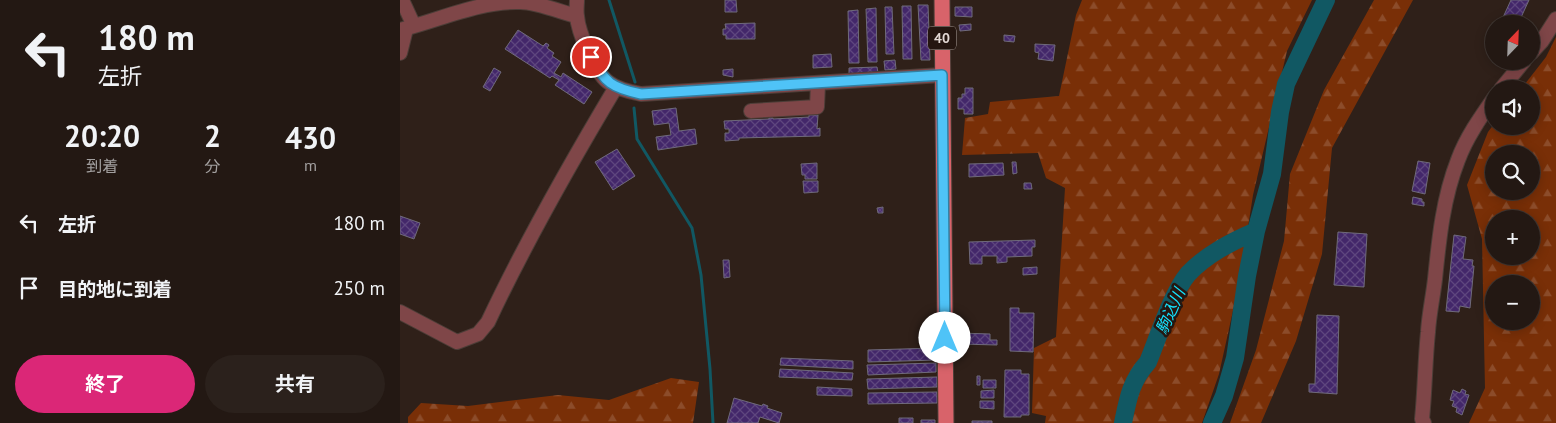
<!DOCTYPE html>
<html lang="ja">
<head>
<meta charset="utf-8">
<style>
  body { margin:0; font-family:"PT Sans","Noto Sans JP",sans-serif; background:#2b211c; color:#f1f3f6; height:100vh; display:flex; flex-direction:column; font-size:19px; white-space:nowrap }
  * { box-sizing:border-box; margin:0 }
  p { font-size:16px; color:#a3a0a0 }
  .icon { flex:none; width:28px; height:28px; fill:none; stroke:currentColor; stroke-width:2; stroke-linecap:round; stroke-linejoin:round }
  .map { position:relative; flex:1; overflow:hidden }
  .panel { display:flex; flex-direction:column; background:#231813; width:400px }
  .panel>* { flex:none }
  .hud { background:#231813; color:#f1f3f6; overflow:hidden }
  .needle { width:32px; rotate:23deg }
  .fabs { position:absolute; left:1085px; top:15px; display:grid; gap:10px }
  .fabs a { display:grid; place-items:center; width:55px; height:55px; border-radius:50%; background:#231813; box-shadow:0 2px 12px #0003,0 0 0 1px #403733; font-size:25px }
  .pin { position:absolute; display:grid; place-items:center; width:42px; height:42px; color:#fff; margin:-21px; border:2px solid #fff; border-radius:50%; box-shadow:0 1px 5px #0007 }
  .me { position:absolute; width:55px; margin:-28px; rotate:0deg; stroke-linejoin:round; filter:drop-shadow(0 0 4px #0008) }
  .turn { display:flex; align-items:center; gap:18px; height:105px; padding:0 15px; font-size:22px }
  .turn .icon { width:65px; height:65px; stroke-width:2.5 }
  .turn b { display:block; font-size:35px; line-height:42px }
  .eta { display:flex; justify-content:space-evenly; align-items:center; height:85px; text-align:center }
  .eta b { font-size:30px; font-weight:700; line-height:35px }
  .primary-button { display:flex; gap:10px; margin-top:auto; padding:10px 15px }
  .primary-button a { flex:1; height:58px; border-radius:30px; background:#db2777; color:#fff; font-size:20px; font-weight:700; line-height:58px; text-align:center }
  .primary-button a+a { background:#2b211c; color:#f1f3f6 }
  ul { padding:0; list-style:none }
  li { display:flex; align-items:center; gap:15px; height:65px; padding:0 15px }
  li div { flex:1 }
  li b { display:block; font-size:19px }
  li em { font-style:normal }
  main { display:flex; flex:1; min-height:0 }
  .map>svg:first-child { display:block }
</style>
</head>
<body>
<main>
<section class="panel">
<div class="hud">
<div class="turn"><svg class="icon" aria-label="left" viewBox="0 0 24 24"><path d="M17 20v-9H6M10 6l-5 5 5 5"/></svg><div><b>180 m</b>左折</div></div>
</div>
<div class="eta">
<div><b>20:20</b><p>到着</p></div>
<div><b>2</b><p>分</p></div>
<div><b>430</b><p>m</p></div>
</div>
<ul>
<li><svg class="icon" aria-label="left" viewBox="0 0 24 24"><path d="M17 20v-9H6M10 6l-5 5 5 5"/></svg><div><b>左折</b></div><em>180 m</em></li>
<li><svg class="icon" aria-label="arrive" viewBox="0 0 24 24"><path d="M6 21V4h12l-3 4 3 4H6"/></svg><div><b>目的地に到着</b></div><em>250 m</em></li>
</ul>
<div class="primary-button"><a>終了</a><a>共有</a></div>
</section>
<div class="map">
<svg width="1156" height="423" viewBox="0 0 1156 423">
  <defs>
    <pattern id="forest-firs" width="22" height="20" patternUnits="userSpaceOnUse" patternTransform="scale(1.25)"><rect width="22" height="20" fill="#792f07"/><path d="M5 1l3.5 6h-7zM16 11l3.5 6h-7z" fill="#8c4c2a"/></pattern>
    <pattern id="building-cross-hatch" width="8" height="8" patternUnits="userSpaceOnUse" patternTransform="scale(1.25)"><rect width="8" height="8" fill="#43276a"/><path d="M0 0l8 8M0 8l8-8" fill="none" stroke="#5e467e"/></pattern>
  </defs>
  <rect width="100%" height="100%" fill="#2f2019"/>
  <path fill="url(#forest-firs)" fill-rule="evenodd" d="M682,0H912L887,51L853,195L840,279L819,374L802,423H645L646,416L632,413L634,348L656,337L665,188L646,178L638,153L562,155L565,118L588,114L590,102L659,96L676,15Z
    M974,0H1013L932,148L922,254L896,341L861,423H830L856,350L884,241L890,174L924,90Z
    M1156,37V423H1069L1085,388L1082,239L1067,185L1088,132L1094,124V126H1131V89H1121L1146,57ZM1094,154H1131V191H1094ZM1094,219H1131V256H1094ZM1094,284H1131V321H1094Z
    M271,378L299,382L293,423H8V417L21,403L68,406L158,395L209,400Z"/>
  <g fill="none" stroke-linecap="round" stroke-linejoin="round">
    <path stroke="#115863" stroke-width="3" d="M209,0L235,82
      M234,108L237,139L292,228L301,275L310,369L313,423"/>
    <path stroke="#115863" stroke-width="18" d="M723,423C728,398 731,381 748,362C758,338 772,293 788,274C807,254 831,242 856,231
      M812,423L824,396L835,358L847,276L856,231L872,174L880,112L886,84L926,0"/>
  </g>
  <path fill="url(#building-cross-hatch)" stroke="#6f6a7b" d="M325,0H336L337,12H325Z
    M1111,0H1129L1118,24H1100Z
    M518,5H528L530,60H521Z
    M502,6H511L512,59H503Z
    M485,7H492L494,54H486Z
    M555,7H572V17L555,16Z
    M476,8L477,62H468L466,9Z
    M458,10L459,63H449L448,11Z
    M355,23V39H326V35H323V29H326L325,24Z
    M571,24V30L560,31L559,25Z
    M118,30L143,46L146,43L149,45L147,48L154,53L152,56L161,62L154,73L161,77L163,73L192,92L184,104L155,85L159,80L152,76L150,78L105,49Z
    M604,35L615,36L614,42L604,41Z
    M635,44L655,45L653,61L638,59L639,53L635,52Z
    M431,54L432,67L413,68V55Z
    M495,60L496,69L485,70L484,61Z
    M477,67L478,73L449,74V68Z
    M94,68L101,72L90,91L83,87Z
    M333,69V77L323,75V70Z
    M565,88H573V114H564V109H558V98H562V94H565Z
    M276,108L279,131L295,129L297,144L258,150L256,137L271,135L269,123L254,125L252,111Z
    M409,115H418L417,129L420,128V136L339,138V140L325,141V133H329V129H325L324,121L369,119V118H373V119L409,117Z
    M217,149L235,176L213,190L195,162Z
    M1018,161L1030,163L1025,194L1012,191Z
    M612,162H616L617,173L613,174Z
    M417,163V179H405V175H402L401,164Z
    M603,163L604,175L569,177V164Z
    M403,181H418V192L404,193Z
    M624,183H631L632,189H624Z
    M1013,197L1022,199V202H1024V206L1012,204Z
    M483,207V213H478L477,208Z
    M0,216L20,223L14,239L0,234Z
    M938,232L967,234L964,287L934,285Z
    M1054,235L1066,237L1063,259L1073,260L1072,266H1074L1070,308L1060,306L1059,312L1046,311Z
    M635,240V247H632V256L607,257V262L597,263V256H582V264H570L569,242Z
    M323,260H329L330,277L324,278Z
    M637,267V274L623,275V268Z
    M610,308H619V313H634L633,352L610,351Z
    M917,315L939,316L937,394L909,392V384H915Z
    M559,333L590,334V340H597V345L559,344Z
    M537,348L538,360L468,362V350Z
    M381,358L453,361V369L380,365Z
    M536,363V372L468,375L467,365Z
    M380,369L453,373L452,380L379,377Z
    M605,370H621V374H629V415H621V417H604Z
    M577,376H580V385H577Z
    M537,377V387L468,389L467,379Z
    M583,380H596V388H583Z
    M417,387L452,389V396L417,395Z
    M1062,389L1066,391L1065,394L1069,395L1062,415L1056,412L1057,408L1052,406L1054,401L1050,400L1053,390L1060,393Z
    M594,390V398H581V391Z
    M537,392V403L468,404V393Z
    M334,398L362,406L363,404L368,406L367,408L382,413L379,423L360,417L358,423H327Z
    M580,401H594V409L580,408Z
    M499,418H513V423H499Z
    M521,420H535V423H521Z
    M572,421H592V423H572Z"/>
  <g fill="none" stroke-linecap="round" stroke-linejoin="round">
    <defs>
      <path id="minor" d="M2,0L14,26
        M177,0C177,5 176,11 177,16C178,32 195,72 208,82C217,89 230,92 241,94L542,75
        M0,30C40,20 79,1 120,2C136,2 161,12 176,16
        M0,53L6,29
        M1131,53L1142,41L1156,19
        M1101,89L1124,61
        M351,111L417,107L418,84
        M0,312L57,342L78,334L88,322C126,241 170,164 216,87
        M1024,423L1022,419C1025,390 1025,361 1028,332C1029,314 1033,297 1035,279C1039,239 1043,198 1058,160C1066,138 1080,118 1094,98"/>
      <path id="major" d="M542,0L546,423"/>
    </defs>
    <use href="#minor" stroke="#4c3d37" stroke-width="16"/>
    <use href="#major" stroke="#4c3d37" stroke-width="17"/>
    <use href="#minor" stroke="#7f4648" stroke-width="14"/>
    <use href="#major" stroke="#d8636a" stroke-width="15"/>
  </g>
  <g fill="none" stroke-linecap="round" stroke-linejoin="round">
    <defs>
      <path id="route" d="M191,57C205,83 212,88 241,94L542,75L545,338"/>
    </defs>
    <use href="#route" stroke="#337fa1" stroke-width="12"/>
    <use href="#route" stroke="#4fc3f7" stroke-width="9"/>
  </g>
  <g text-anchor="middle" stroke-width="5" stroke-linejoin="round" paint-order="stroke">
    <rect fill="#251610" stroke="#aa9e99" stroke-width="1" x="528" y="26.5" width="28" height="23" rx="4"/>
    <g font-size="14" font-weight="bold" fill="#e3d8d4">
      <text x="542" y="43">40</text>
    </g>
    <g font-size="16" font-style="italic" fill="#14e2fe" stroke="#251610">
      <text transform="translate(770 311) rotate(-66)" y="6">駒込川</text>
    </g>
  </g>
</svg>
<div class="fabs">
<a><svg class="needle" viewBox="-14 -14 28 28"><path d="M0-13l5 13h-10z" fill="#e53935"/><path d="M0 13l5-13h-10z" fill="#a3a0a0"/></svg></a>
<a><svg class="icon" aria-label="sound" viewBox="0 0 24 24"><path d="M4 9h4l5-4v14l-5-4H4zM17 9q2 3 0 6"/></svg></a>
<a><svg class="icon" aria-label="search" viewBox="0 0 24 24"><circle cx="10" cy="10" r="6"/><path d="M15 15l6 6"/></svg></a>
<a>+</a>
<a>−</a>
</div>
<div class="pin" style="left:191px;top:57px;background:#d93025"><svg class="icon" aria-label="arrive" viewBox="0 0 24 24"><path d="M6 21V4h12l-3 4 3 4H6"/></svg></div>
<svg class="me" style="left:545px;top:338px" viewBox="-20 -20 40 40"><circle r="19" fill="#fff"/><path d="M0-13L10 11 0 6-10 11z" fill="#4fc3f7"/></svg>
</div>
</main>
</body>
</html>
